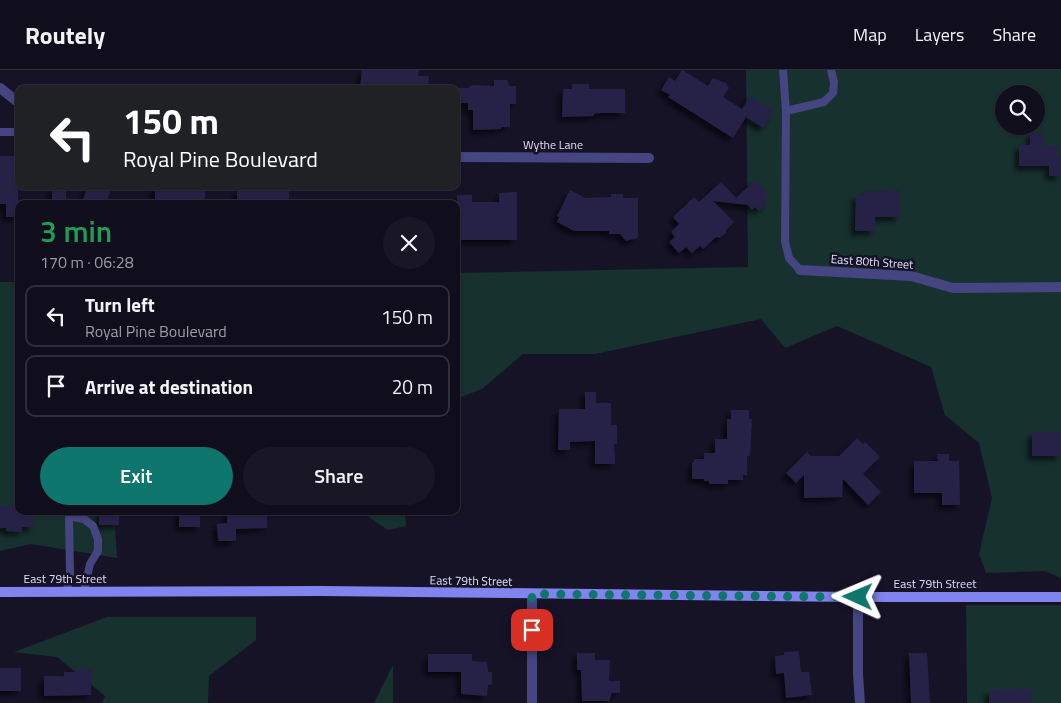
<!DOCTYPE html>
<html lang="en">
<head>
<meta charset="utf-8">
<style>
  body { margin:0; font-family:"Titillium Web",sans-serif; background:#191726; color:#f1f3f6; height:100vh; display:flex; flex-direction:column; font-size:19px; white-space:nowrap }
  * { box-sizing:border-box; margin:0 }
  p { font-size:16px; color:#9c9ca4 }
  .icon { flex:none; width:28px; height:28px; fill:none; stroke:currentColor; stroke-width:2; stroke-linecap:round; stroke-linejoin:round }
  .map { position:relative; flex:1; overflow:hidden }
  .panel { position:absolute; left:15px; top:130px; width:445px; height:315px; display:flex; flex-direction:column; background:#100e1d; border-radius:10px; box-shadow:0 1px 4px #0004,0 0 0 1px #302e3b }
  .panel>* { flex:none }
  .top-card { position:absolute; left:15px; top:15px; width:445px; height:105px; border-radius:10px; box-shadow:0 1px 4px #0004,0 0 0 1px #302e3b; background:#202124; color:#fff; overflow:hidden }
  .tools { position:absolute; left:995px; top:15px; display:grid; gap:10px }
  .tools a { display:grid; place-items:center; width:50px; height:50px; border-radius:50%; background:#100e1d; box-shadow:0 1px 4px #0004,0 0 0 1px #302e3b; font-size:25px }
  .pin { position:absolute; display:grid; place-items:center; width:42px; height:42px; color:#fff; margin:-21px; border-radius:10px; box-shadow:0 2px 8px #0006 }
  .me { position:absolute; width:55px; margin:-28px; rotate:271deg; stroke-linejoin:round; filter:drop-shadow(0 0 4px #0008) }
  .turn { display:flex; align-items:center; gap:18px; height:105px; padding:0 25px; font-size:22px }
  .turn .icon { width:65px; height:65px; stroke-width:2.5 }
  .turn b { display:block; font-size:35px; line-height:42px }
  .round { display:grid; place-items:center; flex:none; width:52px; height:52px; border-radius:26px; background:#191726 }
  .head { display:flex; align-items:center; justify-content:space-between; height:85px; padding:0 25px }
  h1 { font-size:30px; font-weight:600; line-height:38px; color:#1e9e55 }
  .cta { display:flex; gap:10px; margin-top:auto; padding:10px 25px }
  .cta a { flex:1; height:58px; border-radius:30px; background:#0f766e; color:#fff; font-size:20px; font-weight:600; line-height:58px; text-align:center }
  .cta a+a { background:#191726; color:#f1f3f6 }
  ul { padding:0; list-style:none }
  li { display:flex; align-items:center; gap:15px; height:62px; margin:0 10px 8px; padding:0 15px; border:2px solid #302e3b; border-radius:10px }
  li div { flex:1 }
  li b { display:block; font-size:19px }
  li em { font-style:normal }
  header { display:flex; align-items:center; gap:30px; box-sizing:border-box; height:70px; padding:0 25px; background:#100e1d; border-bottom:1px solid #302e3b }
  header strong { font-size:24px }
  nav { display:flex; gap:28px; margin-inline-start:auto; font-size:18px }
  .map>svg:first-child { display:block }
</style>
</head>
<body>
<header>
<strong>Routely</strong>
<nav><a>Map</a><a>Layers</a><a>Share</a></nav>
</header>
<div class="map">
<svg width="1061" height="633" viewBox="0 0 1061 633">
  <defs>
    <filter id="shadow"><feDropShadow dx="-4.5" dy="4.5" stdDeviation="2.5" flood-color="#0009"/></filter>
  </defs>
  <rect width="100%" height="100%" fill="#161327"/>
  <path fill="#17312f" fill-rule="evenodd" d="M746,0H1061V508L1045,501L986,503L979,484L992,428L979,373L945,345L931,297L837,256L785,278L761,249L595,284H523L482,319L456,329V203L748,197ZM1004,24H1036V56H1004Z
    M0,212H19V441H114L117,488L31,474L0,481Z
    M360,441H405L406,456L388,460Z
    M966,535H1061V633H967Z
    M107,547H256V570L209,606L208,633H102L105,626L57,587L14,582Z
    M393,595V633H374Z"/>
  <path fill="#272246" filter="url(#shadow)" d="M362,0H419L418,6H429L428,19H360Z
    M682,0L708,16L713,8L726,13L729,18L723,27L742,39L750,26L774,41L763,58L746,47L733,68L668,27L670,25L661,20L669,7L675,11Z
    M494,10H506L508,11L509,16H516V34H510V57H501V59L473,60V40H468V33H456V18H468L472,15L494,16Z
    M572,14H589V19H625V43H602L594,44V46L562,47L563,19H572Z
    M1030,63H1043V76H1058V87H1061V106H1049V96H1019V75H1030Z
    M0,86H18V147H6V134H0Z
    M755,110L768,124L764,128L768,132L759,141L755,137L752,140L748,135L713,131L734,152L726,160V163L720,168L716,167L703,179L700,176L692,183L686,177L679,183L669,172L675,167L671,162L679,154L673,147L694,127L699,132L721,112L736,128Z
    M88,116H113L105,134H81Z
    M155,116H205V134H155Z
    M267,116H289V134H237V121L267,119Z
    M52,119H66V134H52Z
    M886,119L900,120V147H875V161H855L856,125H865V121H886Z
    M570,120L585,128L611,127V124H623V128H638V168L626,171L620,164H609V161H574L557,152L559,147L557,146Z
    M517,122V170H457V125H472V132H499V123Z
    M585,322H596V333H611V355H617V374H614L615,394H595V371L570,372V380H558L559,339H585Z
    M731,340H749V349H752L750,386H747V405H743V410H728V414H709V411H704V409H692V392H694V389H704V383H715V369H727V349H731Z
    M1032,362H1061V386H1032Z
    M857,368L863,374L865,372L880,387L863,404L881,422L868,435L843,409L842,427L804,428V405L796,413L786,403L807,382L811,386H839Z
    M937,384H949V391H959L960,435H942V423H914V391H938Z
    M0,436L19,437V441H34V457H22V462L6,461V458H0Z
    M99,441H119V455H99Z
    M179,441H200V457H179Z
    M227,441H267V458L236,459V471H218L217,454L227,453Z
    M799,581L801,602H809L812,625L786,628L784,603L776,604L775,586L784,585V582Z
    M577,583H595V590H610L609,611H620V623H612L609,631H582L581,600H577Z
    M909,583H927L930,633H911Z
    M428,584H472V591L487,592L488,602H492V615H488L487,626L461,624V602H428Z
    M0,598H21V621H0Z
    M75,599H91V625L44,626V606H64V602H75Z
    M1032,619V633H989V620Z"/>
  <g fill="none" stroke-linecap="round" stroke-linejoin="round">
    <path stroke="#444581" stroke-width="8" d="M783,0L786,41L785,171L789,188L800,200
      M786,41L824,32L833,23L834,12L831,0
      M0,62H19
      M67,520L70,504L69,446L84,449L93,456L98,469V481L90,494L84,521"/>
    <path stroke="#444581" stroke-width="10" d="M0,18L19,33
      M456,87L649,88
      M800,200L911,206L953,218L1061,217
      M858,527V605L860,633
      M532,633V524"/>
    <path stroke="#8183ef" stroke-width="10" d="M0,522L321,521L858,527H1061"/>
  </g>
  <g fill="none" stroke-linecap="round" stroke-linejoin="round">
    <path stroke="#0f766e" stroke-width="9" stroke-dasharray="0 16.2" d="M532,560V524L858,527"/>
  </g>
  <g text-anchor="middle" stroke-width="5" stroke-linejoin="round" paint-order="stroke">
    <g font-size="12" fill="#e0defb" stroke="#161327">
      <text x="553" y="79">Wythe Lane</text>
      <text transform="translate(872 192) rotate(4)" y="4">East 80th Street</text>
      <text x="65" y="513">East 79th Street</text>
      <text transform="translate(471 511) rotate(1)" y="4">East 79th Street</text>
      <text x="935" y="518">East 79th Street</text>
    </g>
  </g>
</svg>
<div class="tools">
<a><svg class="icon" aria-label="search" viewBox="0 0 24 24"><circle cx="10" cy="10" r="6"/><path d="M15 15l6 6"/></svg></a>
</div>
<div class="pin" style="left:532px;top:560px;background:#d93025"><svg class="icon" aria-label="arrive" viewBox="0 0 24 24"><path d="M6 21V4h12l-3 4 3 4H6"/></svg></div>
<svg class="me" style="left:858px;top:527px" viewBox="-20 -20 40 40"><path d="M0-17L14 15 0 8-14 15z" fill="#0f766e" stroke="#fff" stroke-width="4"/></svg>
<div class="top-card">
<div class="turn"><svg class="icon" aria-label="left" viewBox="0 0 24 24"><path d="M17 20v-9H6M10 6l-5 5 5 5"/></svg><div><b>150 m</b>Royal Pine Boulevard</div></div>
</div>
<section class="panel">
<div class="head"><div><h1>3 min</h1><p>170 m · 06:28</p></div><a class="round"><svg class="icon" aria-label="close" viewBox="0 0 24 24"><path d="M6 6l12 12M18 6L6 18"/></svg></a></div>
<ul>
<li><svg class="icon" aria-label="left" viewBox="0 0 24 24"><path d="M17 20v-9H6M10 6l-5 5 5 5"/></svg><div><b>Turn left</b><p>Royal Pine Boulevard</p></div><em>150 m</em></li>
<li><svg class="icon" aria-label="arrive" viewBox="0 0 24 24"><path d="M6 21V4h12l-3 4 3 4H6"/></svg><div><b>Arrive at destination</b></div><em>20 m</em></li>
</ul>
<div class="cta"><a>Exit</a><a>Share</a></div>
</section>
</div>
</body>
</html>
